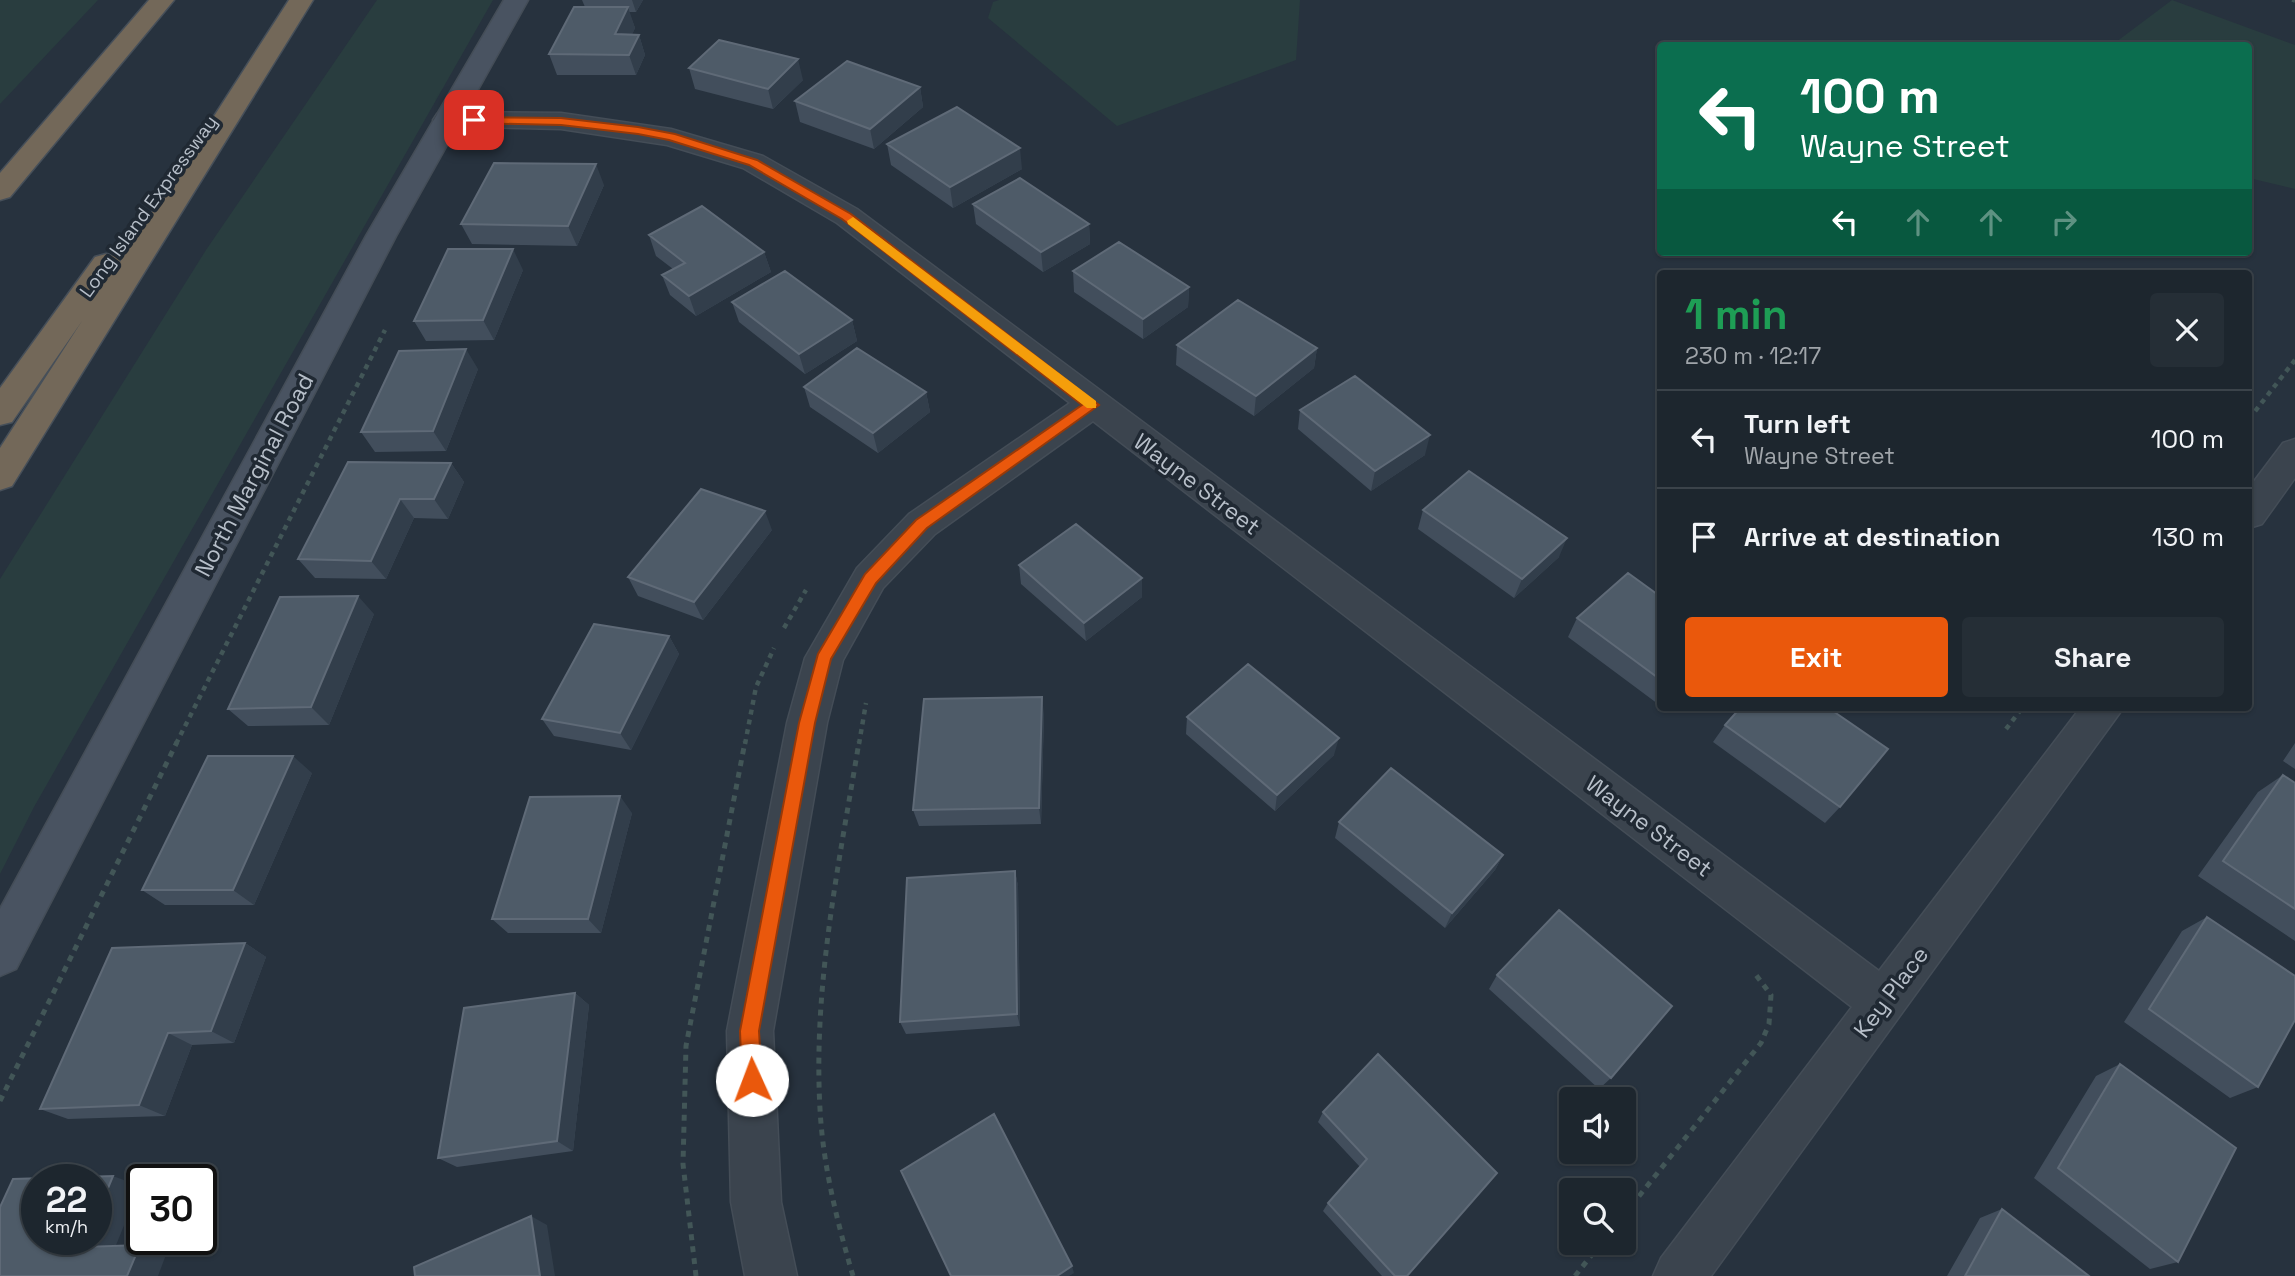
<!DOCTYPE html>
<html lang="en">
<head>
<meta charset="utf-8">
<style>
  body { margin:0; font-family:"Space Grotesk",sans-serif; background:#252e36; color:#f1f3f6; height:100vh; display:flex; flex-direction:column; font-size:26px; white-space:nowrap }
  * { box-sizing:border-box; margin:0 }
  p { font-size:23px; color:#a0a5aa }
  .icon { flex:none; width:38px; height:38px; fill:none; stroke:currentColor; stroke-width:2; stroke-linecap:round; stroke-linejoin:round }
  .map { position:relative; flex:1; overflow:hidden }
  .details { position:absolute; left:1657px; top:270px; width:595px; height:441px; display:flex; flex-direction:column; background:#1d262e; border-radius:7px; box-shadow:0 2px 5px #0004,0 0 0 2px #3b434a }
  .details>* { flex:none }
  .hud { position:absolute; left:1657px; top:42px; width:595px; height:214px; border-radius:7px; box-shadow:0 2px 5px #0004,0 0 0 2px #3b434a; background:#0b6e4f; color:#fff; overflow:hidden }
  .controls { position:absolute; left:1559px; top:1087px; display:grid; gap:14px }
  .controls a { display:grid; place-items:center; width:77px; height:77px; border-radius:7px; background:#1d262e; box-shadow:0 2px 5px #0004,0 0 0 2px #3b434a; font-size:35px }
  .speed { position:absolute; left:21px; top:1164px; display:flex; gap:14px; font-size:35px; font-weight:700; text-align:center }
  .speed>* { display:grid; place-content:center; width:91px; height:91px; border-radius:50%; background:#1d262e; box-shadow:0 2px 5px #0004,0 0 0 2px #3b434a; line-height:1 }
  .speed small { font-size:18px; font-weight:400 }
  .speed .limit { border:4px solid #111; border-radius:10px; background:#fff; color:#111 }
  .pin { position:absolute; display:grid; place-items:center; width:60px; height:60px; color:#fff; margin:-30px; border-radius:14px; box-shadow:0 4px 10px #0006 }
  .me { position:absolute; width:77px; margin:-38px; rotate:358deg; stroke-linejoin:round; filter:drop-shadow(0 0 5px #0008) }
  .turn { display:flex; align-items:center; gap:24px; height:147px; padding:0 28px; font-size:32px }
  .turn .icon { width:91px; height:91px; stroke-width:2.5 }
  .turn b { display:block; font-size:49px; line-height:60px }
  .lanes { display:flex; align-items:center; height:66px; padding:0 28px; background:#0003; justify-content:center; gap:35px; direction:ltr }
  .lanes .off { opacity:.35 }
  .round { display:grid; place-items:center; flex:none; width:74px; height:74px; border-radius:7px; background:#252e36 }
  .summary { display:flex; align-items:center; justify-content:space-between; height:119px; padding:0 28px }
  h1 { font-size:42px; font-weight:600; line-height:52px; color:#1e9e55 }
  .action { display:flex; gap:14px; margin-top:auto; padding:14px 28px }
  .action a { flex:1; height:80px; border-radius:7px; background:#ea580c; color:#fff; font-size:28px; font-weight:600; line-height:80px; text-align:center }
  .action a+a { background:#252e36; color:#f1f3f6 }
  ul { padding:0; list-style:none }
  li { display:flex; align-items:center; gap:21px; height:98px; padding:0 28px; border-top:2px solid #3b434a }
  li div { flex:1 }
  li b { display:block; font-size:26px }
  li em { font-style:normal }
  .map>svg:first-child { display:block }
</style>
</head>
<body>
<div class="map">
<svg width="2295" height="1276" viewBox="0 0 2295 1276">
  <rect width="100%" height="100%" fill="#27323e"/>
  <path fill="#293d3f" d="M0,0H98L0,104Z
    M377,0H493L34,807L0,874V579L206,250Z
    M999,0H1300L1296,60L1117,126L988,18L993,2Z
    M2172,0L2295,45V189L2249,178V46L2112,45Z"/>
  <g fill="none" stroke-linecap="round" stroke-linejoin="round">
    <defs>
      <path id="street" d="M447,112L561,113L671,129L763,156L857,209L1879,971L2081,707H2124L1711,1276H1653L1661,1258L1852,1007L1093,421L935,534L883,588L843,660L827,723L773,1031L781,1202L797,1276H745L731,1202L727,1031L787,723L805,658L857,568L909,514L1070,403L837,223L743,168L667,145L561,129L437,126L433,120L437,114Z
        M2295,439V478L2262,524L2249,528V488L2283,443Z"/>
      <path id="secondary" d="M504,0H528L396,236L16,969L0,976V909L366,236Z"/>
      <path id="highway" d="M149,0H174L10,197L0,200V173Z
        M289,0H313L12,486L0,490V448L82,321L12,422L0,425V388L95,257L106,254L117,257L120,262Z"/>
    </defs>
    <use href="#street" stroke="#444d57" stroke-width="3"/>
    <use href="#secondary" stroke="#444d57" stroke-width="3"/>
    <use href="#highway" stroke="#464f59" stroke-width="3"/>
    <path stroke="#425657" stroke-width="3.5" stroke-dasharray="3.5 3.5" stroke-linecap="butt" d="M2292,0L2295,1"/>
    <path stroke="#425657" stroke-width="4.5" stroke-dasharray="5 5" stroke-linecap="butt" d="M2249,419L2295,360
      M784,628L806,590
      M2006,729L2023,707
      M176,744L385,330
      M745,744L756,687L774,648
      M859,744L866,703"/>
    <path stroke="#425657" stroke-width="5" stroke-dasharray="6 6" stroke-linecap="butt" d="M0,1101L177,742
      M1624,1215L1761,1043L1769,1024L1771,995L1753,971
      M696,1276L683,1164L686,1046L745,742
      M853,1276C837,1221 823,1166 820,1109C813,985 839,864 859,742
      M1575,1276L1602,1242"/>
    <use href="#street" fill="#3b444e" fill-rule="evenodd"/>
    <use href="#secondary" fill="#495361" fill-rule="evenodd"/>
    <use href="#highway" fill="#736859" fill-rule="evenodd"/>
  </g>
  <path fill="#424e5c" d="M582,0H643L636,12H629L635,28L632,34L639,35L645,55L636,75H557L549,54L585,7Z
    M689,68L803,80L773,109L695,89Z
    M920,87L923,107L874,149L800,122L795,101Z
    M887,144L1022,169L953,208L891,165Z
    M604,185L577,246L472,244L461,224Z
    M973,204L1089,224L1090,244L1043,272L976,224Z
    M649,235L764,252L771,272L696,316L670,295L662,275L673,269L656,256Z
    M523,270L494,340L426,341L414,321Z
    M1073,271L1189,287L1188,307L1143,339L1074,292Z
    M732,302L852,320L857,341L805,374L739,322Z
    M1177,345L1317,348L1314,368L1254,416L1176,365Z
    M478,369L446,451L375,452L361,432Z
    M804,387L926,392L930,412L878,453L810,407Z
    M1300,410L1425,455L1371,491L1298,429Z
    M451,463L464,482L448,519L414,518L386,579L315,578L298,559Z
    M1423,510L1559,557L1514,598L1418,529Z
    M772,530L703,620L638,596L628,577Z
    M1019,565L1142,597L1086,641L1021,584Z
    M1661,597V702L1658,704L1568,637L1577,618Z
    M374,614L329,725L248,726L228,709Z
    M669,636L679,654L631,750L554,736L542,719Z
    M1044,714L1041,824L919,826L913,810Z
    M1187,717L1334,755L1275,811L1186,734Z
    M1725,725L1840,807L1825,823L1713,742Z
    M2295,743V769L2283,761Z
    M312,773L254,905H165L142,890Z
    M2283,775L2295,783V941L2198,876L2258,792Z
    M632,813L601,933H508L492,919Z
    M1339,822L1503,855L1495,870L1445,928L1335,838Z
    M1015,871L1018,886L1020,1026L906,1034L900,1022Z
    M2207,917L2258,1087L2230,1098L2124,1022L2182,931Z
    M245,943L266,957L234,1043L192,1045L165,1116L68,1119L40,1109Z
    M1497,975L1611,1078L1599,1089L1489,989Z
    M575,993L589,1005L573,1151L457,1167L438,1158Z
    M1378,1054L1407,1276H1382L1323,1211L1328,1203L1360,1167L1318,1122L1323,1112Z
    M2120,1064L2178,1262L2150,1269L2034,1178L2096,1076Z
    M2002,1209L2089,1276H1947L1980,1218Z"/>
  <path fill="#323e4b" d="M632,0H643L636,12Z
    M628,7L635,28L623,55L615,34Z
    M639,35L645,55L636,75L629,55Z
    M798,59L803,80L773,109L768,89Z
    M920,87L923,107L874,149L870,129Z
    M1020,148L1022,169L953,208L950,187Z
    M596,164L604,185L577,246L568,226Z
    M1089,224L1090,244L1043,272L1041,252Z
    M513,249L523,270L494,340L483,320Z
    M764,252L771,272L696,316L689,296Z
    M1189,287L1188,307L1143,339V319Z
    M852,320L857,341L805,374L799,354Z
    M1317,348L1314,368L1254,416L1256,396Z
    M466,349L478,369L446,451L433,431Z
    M926,392L930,412L878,453L873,433Z
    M1430,435L1425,455L1371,491L1375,471Z
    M451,463L464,482L448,519L434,499Z
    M400,499L414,518L386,579L371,561Z
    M765,511L772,530L703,620L694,602Z
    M1567,538L1559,557L1514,598L1522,579Z
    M1142,578V597L1086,641L1084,623Z
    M358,596L374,614L329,725L311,707Z
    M669,636L679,654L631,750L620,733Z
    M1042,697L1044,714L1041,824L1039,808Z
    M1339,738L1334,755L1275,811L1277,795Z
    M293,756L312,773L254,905L233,890Z
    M620,796L632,813L601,933L588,919Z
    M1503,855L1495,870L1445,928L1452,913Z
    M1015,871L1018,886L1020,1026L1017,1014Z
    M245,943L266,957L234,1043L211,1031Z
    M575,993L589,1005L573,1151L557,1141Z
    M168,1033L192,1045L165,1116L139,1105Z
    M113,1176L140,1186L112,1255L84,1247L87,1239H96V1217Z
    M531,1216L547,1225L555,1276H540Z
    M140,1245L167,1252L158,1276H127Z
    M1072,1266L1074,1273L1069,1276H1057Z"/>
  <path fill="#4e5b68" stroke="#5f6a77" stroke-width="2" d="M574,7H628L615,34L639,35L629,55L549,54Z
    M719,40L798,59L768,89L689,68Z
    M847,61L920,87L870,129L795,101Z
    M957,107L1020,148L950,187L887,144Z
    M494,163L596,164L568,226L461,224Z
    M1020,178L1089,224L1041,252L973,204Z
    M702,206L764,252L689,296L662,275L685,263L649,235Z
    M1119,242L1189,287L1143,319L1073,271Z
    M448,249H513L483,320L414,321Z
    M785,271L852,320L799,354L732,302Z
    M1238,300L1317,348L1256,396L1177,345Z
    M857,348L926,392L873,433L804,387Z
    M466,349L433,431L361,432L399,351Z
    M1355,376L1430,435L1375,471L1300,410Z
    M348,462L451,463L434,499H400L371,561L298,559Z
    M1469,471L1567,538L1522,579L1423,510Z
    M701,489L765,511L694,602L628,577Z
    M1076,524L1142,578L1084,623L1019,565Z
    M1628,573L1661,597V680L1577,618Z
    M358,596L311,707L228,709L280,597Z
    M594,624L669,636L620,733L542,719Z
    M1248,664L1339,738L1277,795L1187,717Z
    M1042,697L1039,808L913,810L924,699Z
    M1741,707H1827L1888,749L1840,807L1725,725Z
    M208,756H293L233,890H142Z
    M1391,768L1503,855L1452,913L1339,822Z
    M2283,775L2295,783V909L2223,861Z
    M620,796L588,919H492L530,797Z
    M1015,871L1017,1014L900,1022L907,878Z
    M1559,910L1672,1006L1611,1078L1497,975Z
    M2207,917L2295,976V1020L2258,1087L2149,1009Z
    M245,943L211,1031L168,1033L139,1105L40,1109L112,948Z
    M575,993L557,1141L438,1158L464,1008Z
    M1378,1054L1497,1173L1407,1276H1395L1328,1203L1367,1159L1323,1112Z
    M2120,1064L2236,1148L2178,1262L2058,1168Z
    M994,1114L1072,1266L1057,1276H951L901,1171Z
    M113,1176L96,1217V1180H37V1239H87L84,1247L140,1245L127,1276H0V1207L13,1179Z
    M2002,1209L2089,1276H1965Z
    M531,1216L540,1276H415L414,1267Z"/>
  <path fill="#ea580c" stroke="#983908" stroke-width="2" d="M474,117L561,118L638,127L675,134L757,160L851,214L1099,405L927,528L876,583L831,659L815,723L759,1031L762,1080L759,1087L752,1090L745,1087L742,1080L740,1031L799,723L818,654L865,574L916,520L1082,405L842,219L749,165L669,140L638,134L561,125L470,123L468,120Z"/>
  <path fill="#f59e0b" d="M853,217L1096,401V408H1087L848,224L847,221Z"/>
  <g text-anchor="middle" stroke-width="7" stroke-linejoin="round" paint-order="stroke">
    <g font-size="19" fill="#b7bfc9" stroke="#202933">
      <text transform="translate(148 206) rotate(-54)" y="7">Long Island Expressway</text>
    </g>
    <g font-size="23" fill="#b7bfc9" stroke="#202933">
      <text transform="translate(254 475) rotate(-62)" y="8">North Marginal Road</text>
      <text transform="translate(1197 484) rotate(37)" y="8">Wayne Street</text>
      <text transform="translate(1649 826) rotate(37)" y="8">Wayne Street</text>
      <text transform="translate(1891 992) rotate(-53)" y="8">Key Place</text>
    </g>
  </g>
</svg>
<div class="controls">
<a><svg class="icon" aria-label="sound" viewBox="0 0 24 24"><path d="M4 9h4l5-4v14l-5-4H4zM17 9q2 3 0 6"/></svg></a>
<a><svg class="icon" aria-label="search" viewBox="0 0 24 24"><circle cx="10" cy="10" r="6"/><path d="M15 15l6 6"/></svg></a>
</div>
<div class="speed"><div>22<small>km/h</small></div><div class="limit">30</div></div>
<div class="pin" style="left:474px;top:120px;background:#d93025"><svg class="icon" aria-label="arrive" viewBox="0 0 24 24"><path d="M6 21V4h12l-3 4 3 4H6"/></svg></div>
<svg class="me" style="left:752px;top:1080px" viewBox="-20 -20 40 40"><circle r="19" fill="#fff"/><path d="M0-13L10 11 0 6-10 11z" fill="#ea580c"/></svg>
<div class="hud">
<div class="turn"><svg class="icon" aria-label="left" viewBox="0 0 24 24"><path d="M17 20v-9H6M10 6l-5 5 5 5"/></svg><div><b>100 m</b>Wayne Street</div></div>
<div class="lanes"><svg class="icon" aria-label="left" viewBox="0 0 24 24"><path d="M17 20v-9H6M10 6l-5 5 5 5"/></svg><svg class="icon off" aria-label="ahead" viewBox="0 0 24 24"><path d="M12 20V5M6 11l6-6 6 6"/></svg><svg class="icon off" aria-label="ahead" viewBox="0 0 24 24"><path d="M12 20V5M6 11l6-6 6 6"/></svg><svg class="icon off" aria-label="right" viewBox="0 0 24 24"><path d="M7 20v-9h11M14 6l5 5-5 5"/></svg></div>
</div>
<section class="details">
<div class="summary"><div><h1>1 min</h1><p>230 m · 12:17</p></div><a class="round"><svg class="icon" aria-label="close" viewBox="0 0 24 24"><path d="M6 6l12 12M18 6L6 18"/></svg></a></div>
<ul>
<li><svg class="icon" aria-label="left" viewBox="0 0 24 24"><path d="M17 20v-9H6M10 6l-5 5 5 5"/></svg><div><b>Turn left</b><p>Wayne Street</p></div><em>100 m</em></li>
<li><svg class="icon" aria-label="arrive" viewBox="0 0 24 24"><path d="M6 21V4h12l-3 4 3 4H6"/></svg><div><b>Arrive at destination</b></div><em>130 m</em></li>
</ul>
<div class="action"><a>Exit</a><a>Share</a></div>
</section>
</div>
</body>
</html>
